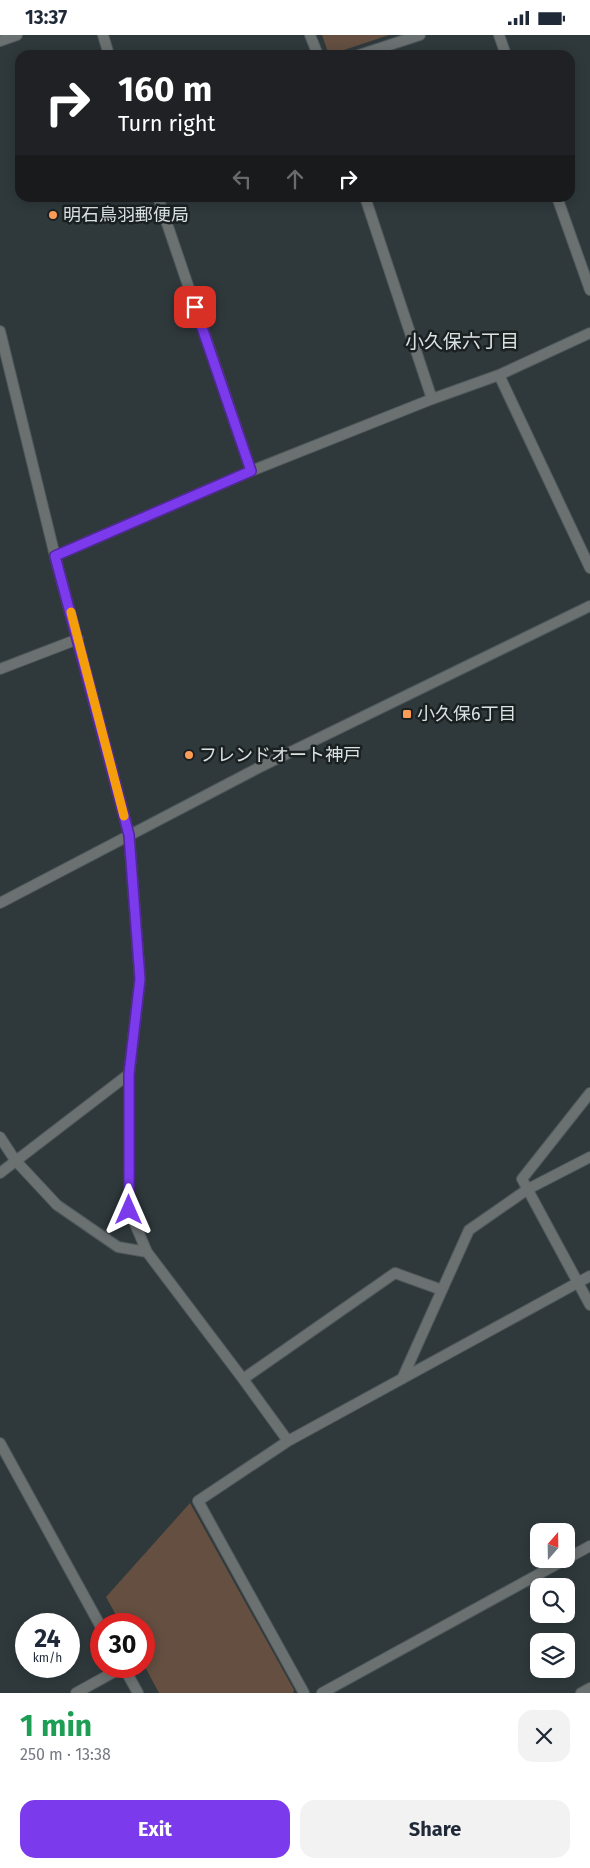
<!DOCTYPE html>
<html lang="en">
<head>
<meta charset="utf-8">
<style>
  body { margin:0; font-family:"Fira Sans","Noto Sans JP",sans-serif; background:#f2f2f3; color:#1f2937; height:100vh; display:flex; flex-direction:column; font-size:19px; white-space:nowrap }
  * { box-sizing:border-box; margin:0 }
  p { font-size:16px; color:#747a83 }
  .icon { flex:none; width:28px; height:28px; fill:none; stroke:currentColor; stroke-width:2; stroke-linecap:round; stroke-linejoin:round }
  .map { position:relative; height:1658px; overflow:hidden }
  .sheet { display:flex; flex-direction:column; background:#fff; flex:1 }
  .sheet>* { flex:none }
  .hud { position:absolute; left:15px; top:15px; width:560px; height:152px; border-radius:15px; box-shadow:0 2px 12px #0003; background:#202124; color:#fff; overflow:hidden }
  .needle { width:32px; rotate:20deg }
  .buttons { position:absolute; left:530px; top:1488px; display:grid; gap:10px }
  .buttons a { display:grid; place-items:center; width:45px; height:45px; border-radius:10px; background:#fff; box-shadow:0 2px 12px #0003; font-size:25px }
  .speed { position:absolute; left:15px; top:1578px; display:flex; gap:10px; font-size:25px; font-weight:700; text-align:center }
  .speed>* { display:grid; place-content:center; width:65px; height:65px; border-radius:50%; background:#fff; box-shadow:0 2px 12px #0003; line-height:1 }
  .speed small { font-size:12px; font-weight:400 }
  .speed .limit { border:8px solid #d22; background:#fff; color:#111 }
  .pin { position:absolute; display:grid; place-items:center; width:42px; height:42px; color:#fff; margin:-21px; border-radius:10px; box-shadow:0 2px 8px #0006 }
  .me { position:absolute; width:55px; margin:-28px; rotate:0deg; stroke-linejoin:round; filter:drop-shadow(0 0 4px #0008) }
  .turn { display:flex; align-items:center; gap:18px; height:105px; padding:0 20px; font-size:22px }
  .turn .icon { width:65px; height:65px; stroke-width:2.5 }
  .turn b { display:block; font-size:35px; line-height:42px }
  .lanes { display:flex; align-items:center; height:48px; padding:0 20px; background:#0003; justify-content:center; gap:25px; direction:ltr }
  .lanes .off { opacity:.35 }
  .round { display:grid; place-items:center; flex:none; width:52px; height:52px; border-radius:15px; background:#f2f2f3 }
  .headline { display:flex; align-items:center; justify-content:space-between; height:85px; padding:0 20px }
  h1 { font-size:30px; font-weight:700; line-height:38px; color:#1e9e55 }
  .button { display:flex; gap:10px; margin-top:auto; padding:10px 20px }
  .button a { flex:1; height:58px; border-radius:15px; background:#7c3aed; color:#fff; font-size:20px; font-weight:700; line-height:58px; text-align:center }
  .button a+a { background:#f2f2f3; color:#1f2937 }
  .status { display:flex; justify-content:space-between; align-items:center; height:35px; padding:0 25px; background:#fff; direction:ltr }
  .status svg { height:14px; fill:currentColor }
  .map>svg:first-child { display:block }
</style>
</head>
<body>
<div class="status"><b>13:37</b><svg viewBox="0 0 49 12"><path d="M0 12V9h3v3zM5 12V6h3v6zM10 12V3h3v9zM15 12V0h3v12zM26 1h20v11H26zM47 4h2v5h-2z"/></svg></div>
<div class="map">
<svg width="590" height="1658" viewBox="0 0 590 1658">
  <rect width="100%" height="100%" fill="#2f393c"/>
  <path fill="#644f41" d="M322,0H389L329,20Z
    M190,1468L294,1655L293,1658H159L144,1630V1589H121L106,1562Z"/>
  <g fill="none" stroke-linecap="round" stroke-linejoin="round">
    <defs>
      <path id="minor" d="M103,0L109,20
        M310,0L318,20
        M499,0L506,20
        M0,6L17,0
        M359,20L420,0
        M158,162L251,436
        M365,162L432,364
        M557,162L590,255
        M0,296L55,521L129,800L140,944L129,1039V1175L147,1217L243,1344L288,1406L198,1466L304,1658
        M499,340L590,533
        M55,521L251,436L432,364L499,340L590,298
        M0,634L78,604
        M590,1058L522,1144L590,1270
        M0,1102L15,1125L57,1170L118,1212L147,1217
        M0,1138L129,1039
        M243,1344L395,1238L442,1255
        M402,1344L469,1195L528,1154L590,1122
        M288,1406L590,1241
        M0,1408L101,1592
        M123,1631L138,1658
        M76,1658L123,1632
        M322,1658L590,1511
        M581,1658L590,1653"/>
      <path id="tertiary" d="M0,868L262,731L590,571"/>
    </defs>
    <use href="#minor" stroke="#4e575a" stroke-width="12"/>
    <use href="#tertiary" stroke="#4e575a" stroke-width="12"/>
    <use href="#minor" stroke="#6b7071" stroke-width="10"/>
    <use href="#tertiary" stroke="#6b7071" stroke-width="10"/>
  </g>
  <g fill="none" stroke-linecap="round" stroke-linejoin="round">
    <defs>
      <path id="route" d="M129,1175V1039L140,944L129,800L55,521L251,436L195,272"/>
    </defs>
    <use href="#route" stroke="#51269a" stroke-width="12"/>
    <use href="#route" stroke="#7c3aed" stroke-width="9"/>
    <path stroke="#f59e0b" stroke-width="9" d="M71,577L124,781"/>
  </g>
  <g fill="#fd9c56" stroke="#1b2021" stroke-width="2">
    <circle cx="53" cy="180" r="5"/>
    <rect x="402" y="674" width="10" height="10" rx="2.5"/>
    <circle cx="189" cy="720" r="5"/>
  </g>
  <g text-anchor="middle" stroke-width="5" stroke-linejoin="round" paint-order="stroke">
    <g font-size="18" fill="#dae1e2" stroke="#1b2021" text-anchor="start">
      <text x="63" y="186">明石鳥羽郵便局</text>
      <text x="417" y="685">小久保6丁目</text>
      <text x="199" y="726">フレンドオート神戸</text>
    </g>
    <g font-size="19" fill="#dae1e2" stroke="#1b2021">
      <text x="462" y="313">小久保六丁目</text>
    </g>
  </g>
</svg>
<div class="buttons">
<a><svg class="needle" viewBox="-14 -14 28 28"><path d="M0-13l5 13h-10z" fill="#e53935"/><path d="M0 13l5-13h-10z" fill="#747a83"/></svg></a>
<a><svg class="icon" aria-label="search" viewBox="0 0 24 24"><circle cx="10" cy="10" r="6"/><path d="M15 15l6 6"/></svg></a>
<a><svg class="icon" aria-label="layers" viewBox="0 0 24 24"><path d="M12 4l9 5-9 5-9-5zM3 14l9 5 9-5"/></svg></a>
</div>
<div class="speed"><div>24<small>km/h</small></div><div class="limit">30</div></div>
<div class="pin" style="left:195px;top:272px;background:#d93025"><svg class="icon" aria-label="arrive" viewBox="0 0 24 24"><path d="M6 21V4h12l-3 4 3 4H6"/></svg></div>
<svg class="me" style="left:129px;top:1175px" viewBox="-20 -20 40 40"><path d="M0-17L14 15 0 8-14 15z" fill="#7c3aed" stroke="#fff" stroke-width="4"/></svg>
<div class="hud">
<div class="turn"><svg class="icon" aria-label="right" viewBox="0 0 24 24"><path d="M7 20v-9h11M14 6l5 5-5 5"/></svg><div><b>160 m</b>Turn right</div></div>
<div class="lanes"><svg class="icon off" aria-label="left" viewBox="0 0 24 24"><path d="M17 20v-9H6M10 6l-5 5 5 5"/></svg><svg class="icon off" aria-label="ahead" viewBox="0 0 24 24"><path d="M12 20V5M6 11l6-6 6 6"/></svg><svg class="icon" aria-label="right" viewBox="0 0 24 24"><path d="M7 20v-9h11M14 6l5 5-5 5"/></svg></div>
</div>
</div>
<section class="sheet">
<div class="headline"><div><h1>1 min</h1><p>250 m · 13:38</p></div><a class="round"><svg class="icon" aria-label="close" viewBox="0 0 24 24"><path d="M6 6l12 12M18 6L6 18"/></svg></a></div>
<div class="button"><a>Exit</a><a>Share</a></div>
</section>
</body>
</html>
